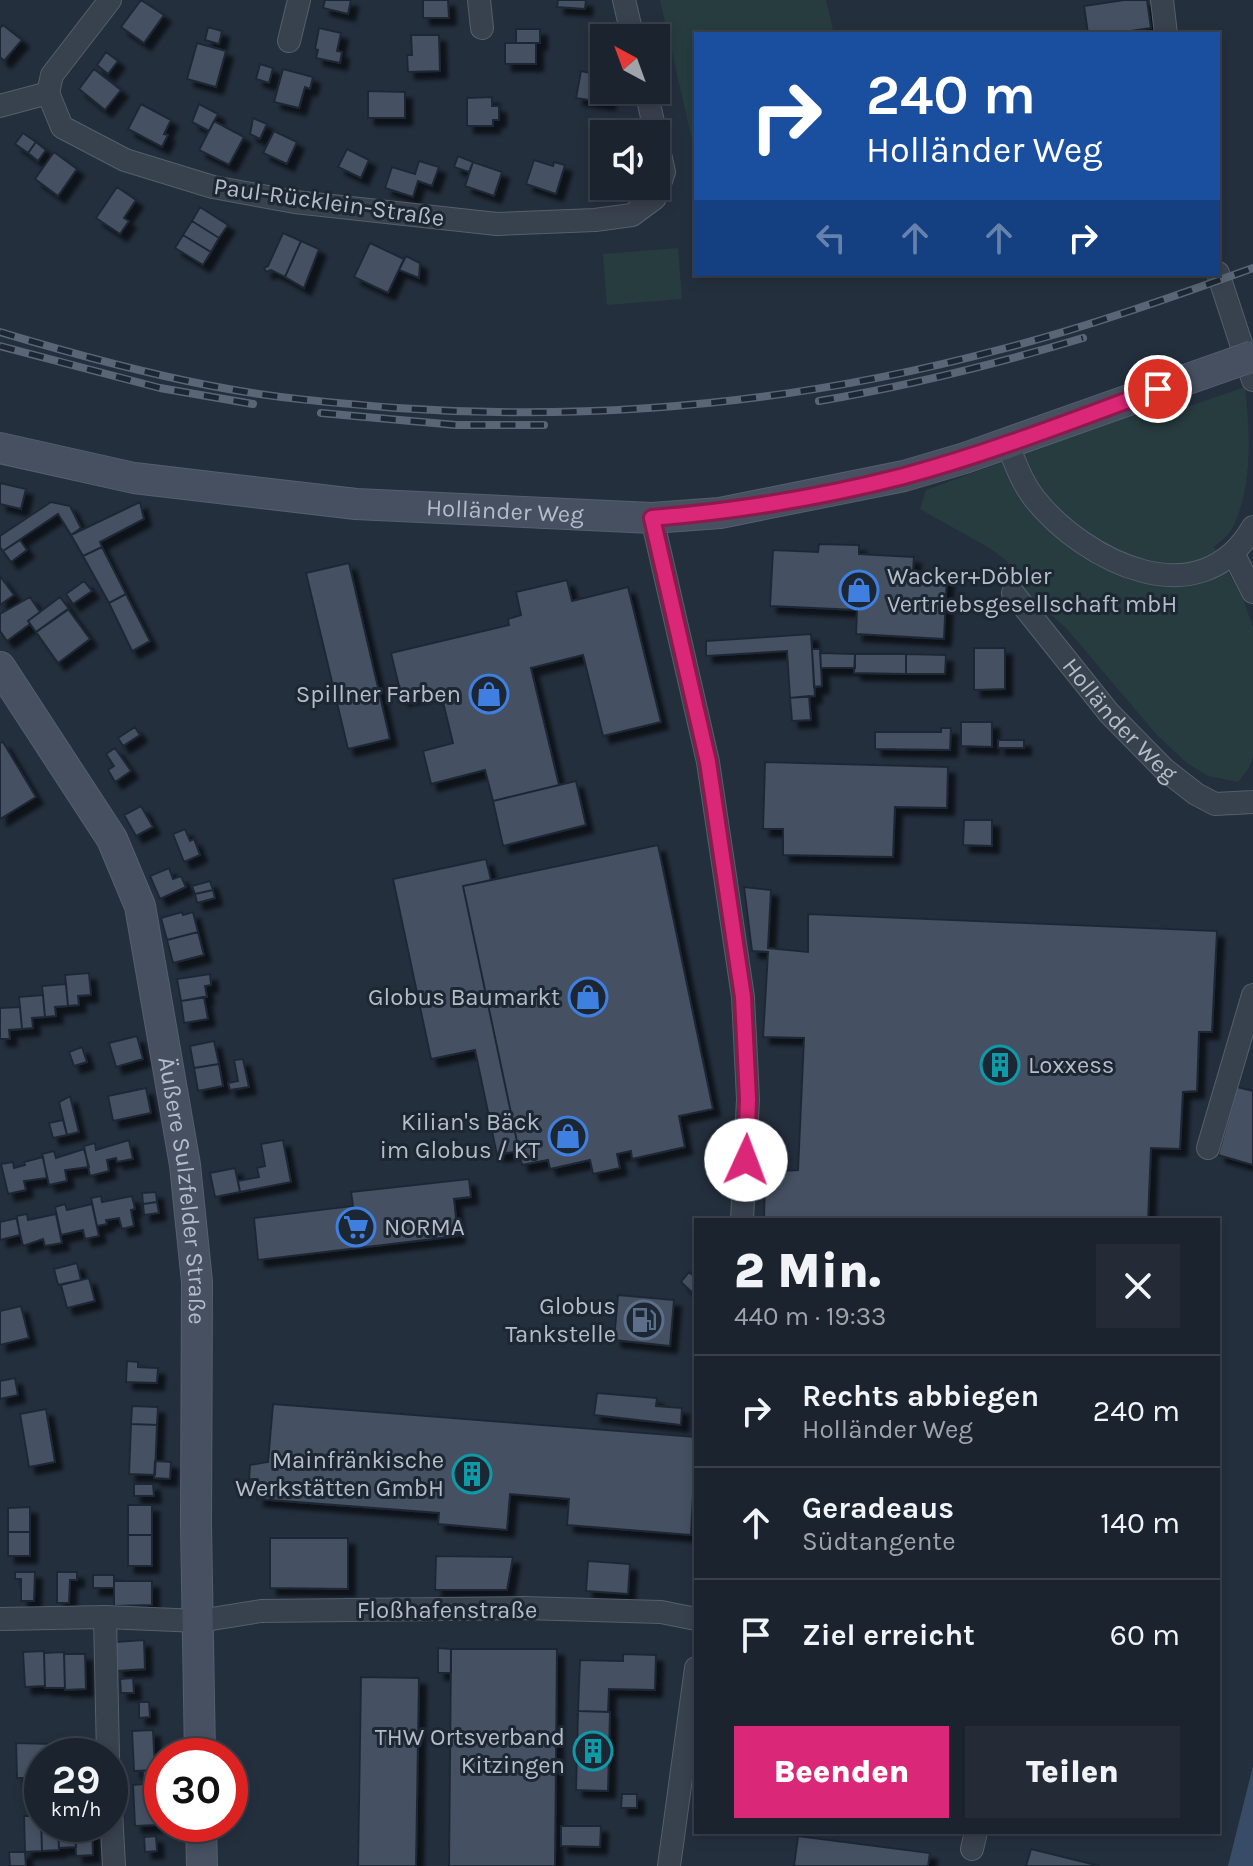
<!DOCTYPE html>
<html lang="de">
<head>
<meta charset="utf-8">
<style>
  body { margin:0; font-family:Karla,sans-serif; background:#242b36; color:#f1f3f6; height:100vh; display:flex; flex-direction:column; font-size:30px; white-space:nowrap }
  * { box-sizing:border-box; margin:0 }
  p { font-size:26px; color:#a0a4aa }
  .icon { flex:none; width:44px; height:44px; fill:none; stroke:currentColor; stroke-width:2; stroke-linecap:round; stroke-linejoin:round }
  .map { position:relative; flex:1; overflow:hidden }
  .details { position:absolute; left:694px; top:1218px; width:526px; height:616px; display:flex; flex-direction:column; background:#1b232e; border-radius:0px; box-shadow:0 4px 12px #0003,0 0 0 2px #39404a }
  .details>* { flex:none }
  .banner { position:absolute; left:694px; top:32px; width:526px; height:244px; border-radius:0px; box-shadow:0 4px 12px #0003,0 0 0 2px #39404a; background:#1a4fa0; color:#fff; overflow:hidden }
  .needle { width:52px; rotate:319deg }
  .tools { position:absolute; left:590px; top:24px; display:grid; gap:16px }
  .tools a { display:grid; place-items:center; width:80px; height:80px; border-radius:0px; background:#1b232e; box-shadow:0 4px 12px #0003,0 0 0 2px #39404a; font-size:40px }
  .speed { position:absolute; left:24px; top:1738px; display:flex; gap:16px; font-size:40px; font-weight:700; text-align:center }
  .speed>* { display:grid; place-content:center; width:104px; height:104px; border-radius:50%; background:#1b232e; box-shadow:0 4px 12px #0003,0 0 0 2px #39404a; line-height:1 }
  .speed small { font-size:20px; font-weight:400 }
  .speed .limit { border:12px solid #d22; background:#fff; color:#111 }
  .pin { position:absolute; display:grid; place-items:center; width:68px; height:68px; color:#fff; margin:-34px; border:4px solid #fff; border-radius:50%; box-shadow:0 2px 8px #0007 }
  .me { position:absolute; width:88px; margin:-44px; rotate:2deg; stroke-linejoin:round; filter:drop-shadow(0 0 6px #0008) }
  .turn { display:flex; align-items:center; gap:28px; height:168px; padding:0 40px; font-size:36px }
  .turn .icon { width:104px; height:104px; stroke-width:2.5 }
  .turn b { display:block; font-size:56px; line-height:68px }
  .lanes { display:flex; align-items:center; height:76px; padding:0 40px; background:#0003; justify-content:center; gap:40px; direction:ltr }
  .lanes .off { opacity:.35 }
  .round { display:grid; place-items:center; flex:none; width:84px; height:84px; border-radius:0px; background:#242b36 }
  .headline { display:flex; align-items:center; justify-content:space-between; height:136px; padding:0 40px }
  h1 { font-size:48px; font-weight:800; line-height:60px }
  .cta { display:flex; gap:16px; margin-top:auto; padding:16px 40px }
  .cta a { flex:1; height:92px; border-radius:0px; background:#db2777; color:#fff; font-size:32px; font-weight:800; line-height:92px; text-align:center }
  .cta a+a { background:#242b36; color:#f1f3f6 }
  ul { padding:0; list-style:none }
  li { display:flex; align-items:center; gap:24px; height:112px; padding:0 40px; border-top:2px solid #39404a }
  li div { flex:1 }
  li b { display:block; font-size:30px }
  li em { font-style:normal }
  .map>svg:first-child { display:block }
</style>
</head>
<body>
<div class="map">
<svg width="1253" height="1866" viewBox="0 0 1253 1866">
  <defs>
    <filter id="shadow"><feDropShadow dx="7" dy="7" stdDeviation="2" flood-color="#0009"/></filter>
  </defs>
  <rect width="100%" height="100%" fill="#242f3e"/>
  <path fill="#263c3f" d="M660,0H826L834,34H696L694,149Z
    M678,248L682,299L607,305L603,254Z
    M1245,387C1250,433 1253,488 1232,529C1228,536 1220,541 1214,547L1243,599L1253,627V757L1249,768L1238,782L1208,776L1187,763L1157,735L1066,628L1016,584L1019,576L1008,562L991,549L920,509L926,490L1174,400L1178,410Z"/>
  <path fill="#394c67" d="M1253,1766V1866H1228Z"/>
  <path fill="#455162" stroke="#1f2835" stroke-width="2" filter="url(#shadow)" d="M141,0L164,15L144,43L121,27Z
    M325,0H351L348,14L323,8Z
    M423,0H448L449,18H423Z
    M558,0H586L585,9L557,7Z
    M1124,0H1147L1151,28L1110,34H1088L1084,6Z
    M3,25L22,40L4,61L0,57V28Z
    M208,27L222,31L219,44L205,40Z
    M319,28L341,33L337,51L342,52L340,63L316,58L318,50L315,49Z
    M516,29H540V43H516Z
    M411,35H439L440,71L408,72L407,55H412Z
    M197,43L226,51L216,87L187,79Z
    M505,43H536V64H505Z
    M106,52L118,61L108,74L97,65Z
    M260,64L273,68L269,83L256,79Z
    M94,69L121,90L105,110L79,89Z
    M283,69L313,77L310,89L305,87L299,108L274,102Z
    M581,71L604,76V90H610L608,103L576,98Z
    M368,91L405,92V118H368Z
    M492,97V106H499V120H493V126H467V98Z
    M141,104L171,120L164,134L168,135L162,147L128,129Z
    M199,104L218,114L209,131L192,122Z
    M253,118L267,124L260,139L250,134Z
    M214,121L244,137L229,165L199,150Z
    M274,131L297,142L287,164L263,153Z
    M23,133L36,142L28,153L15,144Z
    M36,142L46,150L38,161L28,153Z
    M347,149L369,160L361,178L338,167Z
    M54,152L77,169L58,196L35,179Z
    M599,154H604V182L596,181Z
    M458,156L473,162L469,172L454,167Z
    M534,160L553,166L554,162L565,165L556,194L526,184Z
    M419,161L439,167L432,186L418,181L413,197L385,188L392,167L415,174Z
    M473,162L502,172L494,196L465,186Z
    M117,187L136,200L124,218L129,221L120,234L96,218Z
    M200,207L228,225L219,238L192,221Z
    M192,221L219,238L211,252L183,235Z
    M283,233L301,241L285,277L271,270L266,272L264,268L268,266Z
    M183,235L211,252L203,265L175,248Z
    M301,241L319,249L304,288L285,277Z
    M370,243L404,259L388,293L354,277Z
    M406,256L420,263L419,278L399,270Z
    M0,483L26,489L21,509L0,504Z
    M51,502L70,506L81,528L71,535L58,514L3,551L0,547V536Z
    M140,502L144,519L100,542L102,547L83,556L71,535Z
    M20,540L27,550L11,562L3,551Z
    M819,544L859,545V554L914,557L913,571L947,574L944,639L856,634L857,610L770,606L773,550L818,552Z
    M102,547L126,594L109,603L83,556Z
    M349,563L390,739L348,749L306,573Z
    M0,576L14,595L0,605Z
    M567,580L572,601L628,587L661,722L603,736L583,655L531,668L559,785L493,801L485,770L431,784L423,751L453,743L440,690L402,699L391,653L509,625L508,619L521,615L516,592Z
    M84,581L92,591L73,604L66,594Z
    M126,594L150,641L132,651L109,603Z
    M30,597L40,612L28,621L30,624L7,641L0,631V614Z
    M60,597L69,609L36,632L28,621Z
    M68,609L90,639L58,663L36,632Z
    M811,634L815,696L790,698L787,651L706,656V641Z
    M974,648H1005V689L974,690Z
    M812,649H820L822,686L814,687Z
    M820,653L855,654V668H821Z
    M855,654H906V674L854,673Z
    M906,654L946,655L945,674H906Z
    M809,696L811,720L792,721L790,698Z
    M961,722H992V747L961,746Z
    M135,727L140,735L123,746L118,738Z
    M941,728H951L950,750L875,749V732H941Z
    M998,740H1024V748H998Z
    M3,742L36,797L0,819V743Z
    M115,748L131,771L115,782L108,770L114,766L106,754Z
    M765,762L948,767L947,808L895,807L893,857L783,855V829H763Z
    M576,781L586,825L503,846L493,801Z
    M141,806L153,827L136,836L124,815Z
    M964,820H992V846L963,845Z
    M185,829L190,841L194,839L200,855L184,862L173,834Z
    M658,845L713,1109L679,1116L685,1147L632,1159L631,1151L617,1154L620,1168L593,1174L590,1160L550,1169L548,1160L522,1165L463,886Z
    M486,859L491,880L463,886L519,1151L497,1155L475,1050L431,1059L393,879Z
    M169,868L173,879L181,876L186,887L160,899L150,876Z
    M210,881L213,890L195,894L192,886Z
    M744,887L771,890L768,948L808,952V914L1217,931L1212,1032H1199L1197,1091L1183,1092L1180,1149L1151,1148L1148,1220H764L765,1172L798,1170L804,1038L763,1037L768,952L752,951Z
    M213,890L215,898L197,903L195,894Z
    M182,912L183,915L193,912L198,932L167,940L161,918Z
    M198,932L204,955L173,963L167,940Z
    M89,973L91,995L78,996L79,1005L68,1006L65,975Z
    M210,974L211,985L205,986L207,997L181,1001L177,979Z
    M66,984L68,1006L55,1007L56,1016L45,1017L42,986Z
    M43,995L45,1017L32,1018L33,1028L22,1029L19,997Z
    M204,997L208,1019L184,1023L181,1001Z
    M20,1007L22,1029L9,1030L10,1039H0V1008Z
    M137,1036L143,1059L116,1067L109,1043Z
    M214,1041L219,1064L194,1068L190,1046Z
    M82,1047L87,1062L74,1066L69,1052Z
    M243,1059L249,1087L230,1090L228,1083L238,1081L234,1060Z
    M219,1064L223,1086L198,1091L194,1068Z
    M1237,1087L1253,1091V1165L1218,1155Z
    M146,1088L151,1113L113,1121L108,1096Z
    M70,1096L79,1132L67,1135L59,1102Z
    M63,1120L67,1135L53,1138L49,1123Z
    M129,1140L133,1159L117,1162L116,1158L107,1160L109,1171L90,1176L84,1146L95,1143L96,1150Z
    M283,1140L291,1182L240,1192L238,1181L259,1177L257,1168L265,1166L261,1144Z
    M84,1149L89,1167L65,1170L67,1181L49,1185L42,1154L54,1151L56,1158Z
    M43,1157L47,1178L24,1181L26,1190L8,1194L1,1164L13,1162L14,1168L25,1165L24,1162Z
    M235,1168L240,1192L215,1197L210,1173Z
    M469,1179L471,1197L454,1199L458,1236L258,1260L254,1218L353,1206L351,1192Z
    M156,1192L157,1202L143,1204L142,1193Z
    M101,1196L102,1202L132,1196L135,1209L131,1210L134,1226L122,1229L119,1218L106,1220L107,1224L97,1226L91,1198Z
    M157,1202L159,1213L144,1215L143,1204Z
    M65,1204L67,1210L92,1204L99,1236L85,1239L83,1230L61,1235L55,1207Z
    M27,1214L28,1220L56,1214L62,1243L45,1246L43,1239L23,1246L16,1216Z
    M17,1218L20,1235L0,1240V1222Z
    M77,1263L81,1280L58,1285L54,1269Z
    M689,1272L696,1278V1296L681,1282Z
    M89,1278L95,1301L67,1308L61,1285Z
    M618,1295L674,1300L670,1346L614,1340Z
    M21,1306L29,1338L0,1345V1311Z
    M127,1361L138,1362V1367L158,1368L157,1383L126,1382Z
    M15,1378L18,1395L0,1399V1381Z
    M597,1393L657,1398L656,1406L682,1408L681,1425L594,1415Z
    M273,1404L696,1437L691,1535L567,1525L569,1499L510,1494L507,1530L438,1524L439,1513L257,1499L258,1480L249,1479L250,1465L268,1462Z
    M132,1406L158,1407L157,1425L131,1424Z
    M46,1409L55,1462L29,1467L20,1414Z
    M131,1424L157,1425L155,1475L129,1474Z
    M155,1461L171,1462L170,1479L154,1478Z
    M134,1484H153L154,1496H134Z
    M128,1505H152V1535H128Z
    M30,1507V1532H8V1508Z
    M8,1532H30V1556H8Z
    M128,1535H152V1566H128Z
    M270,1538H348V1589L270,1588Z
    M436,1556L513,1557L507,1590H435Z
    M588,1561L630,1564L628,1594L586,1591Z
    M15,1572H35L34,1601H21V1579H15Z
    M57,1572H77V1580H70L69,1603H57Z
    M93,1575H114V1588H93Z
    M114,1581H152V1605L114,1606Z
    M144,1640L145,1669L117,1671L115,1642Z
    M438,1648L451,1649V1673H438Z
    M451,1649H557L555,1866H449Z
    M44,1651L45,1686L25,1687L23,1652Z
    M64,1652L65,1688H45L44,1653Z
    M64,1654H85L86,1689L65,1690Z
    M623,1654L656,1655L655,1690L609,1689L608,1712L578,1711L580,1660L623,1661Z
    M361,1677L419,1678L416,1866H358Z
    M133,1678L134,1693H121L120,1679Z
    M139,1702H149L150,1717L139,1718Z
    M578,1711L610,1712L608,1791L576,1790Z
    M153,1730L155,1770L134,1771L132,1731Z
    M78,1741V1756H42V1778H17L16,1743L52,1744V1742Z
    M155,1770V1784H143V1771Z
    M143,1784H155L157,1825L135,1826L133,1785Z
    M622,1794H637V1808H621Z
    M24,1816H41L42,1851L25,1852Z
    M41,1816L42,1824H58L59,1850L42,1851Z
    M58,1824H75L76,1847L59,1848Z
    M75,1824H92L93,1855L76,1856Z
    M561,1826H601L600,1847L561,1846Z
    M156,1836L157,1851L145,1852L144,1837Z
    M798,1836L930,1853L928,1866H794Z
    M1031,1849L1100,1866H1026Z
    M9,1852H25L26,1866H10Z"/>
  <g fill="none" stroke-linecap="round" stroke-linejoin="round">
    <defs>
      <g id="street">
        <path d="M110,0L52,75L48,93L62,127L125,160L213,187L295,202L497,224L595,220L632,215L655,198L664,172L646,90"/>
        <path d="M479,0L482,28"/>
        <path d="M624,0L633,38"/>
        <path d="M1162,0L1166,34"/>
        <path d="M289,41L299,0"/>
        <path d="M0,106L48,93"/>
        <path d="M1218,273L1253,380"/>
        <path d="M1007,443C1015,462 1021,481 1034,498C1085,562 1200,619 1253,527"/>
        <path d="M652,518L708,762L743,997L748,1099L742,1220"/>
        <path d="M1234,555L1253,592"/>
        <path id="s1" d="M1013,593L1109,713L1164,769L1196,794L1215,804L1253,802"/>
        <path d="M1208,1148L1253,995"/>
        <path d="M105,1617L108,1756"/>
        <path d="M0,1619L105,1617L199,1621L261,1611L524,1608L661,1612L696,1619"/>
        <path d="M110,1792L114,1866"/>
        <path d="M972,1849L976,1832"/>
        <path d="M669,1866L696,1668"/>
      </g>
      <g id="secondary">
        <path id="s2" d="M0,448L134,478L356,504L652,518L720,513L904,476L965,458L1188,379"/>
        <path id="s3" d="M0,667L112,839L140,906L185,1165L197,1282L196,1525L200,1756"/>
        <path d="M201,1824L202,1866"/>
      </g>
    </defs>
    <use href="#street" stroke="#565f6c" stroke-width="24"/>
    <use href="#secondary" stroke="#565f6c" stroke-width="32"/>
    <use href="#street" stroke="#38414e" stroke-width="22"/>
    <use href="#secondary" stroke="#465061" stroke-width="30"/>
    <defs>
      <path id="rail" d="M0,332C70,353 140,372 212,386C273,398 335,403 397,408C601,422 804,402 1002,349C1087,327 1170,298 1253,268
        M0,346L160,388L253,404
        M819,401C908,386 996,364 1083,338
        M321,413L456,425H544"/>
    </defs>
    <use href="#rail" stroke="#5a6575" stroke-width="8"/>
    <use href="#rail" stroke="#1d2633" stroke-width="5" stroke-dasharray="15" stroke-linecap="butt"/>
    <defs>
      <path id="secondary-bridge" d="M1188,379L1253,356"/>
    </defs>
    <use href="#secondary-bridge" stroke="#565f6c" stroke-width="32" stroke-linecap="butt"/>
    <use href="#secondary-bridge" stroke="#465061" stroke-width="30"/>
  </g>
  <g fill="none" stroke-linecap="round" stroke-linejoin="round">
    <defs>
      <path id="route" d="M746,1160L748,1099L743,997L708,762L652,518C737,511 822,497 904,476C990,453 1074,420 1158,389"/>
    </defs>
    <use href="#route" stroke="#8e194d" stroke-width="20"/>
    <use href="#route" stroke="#db2777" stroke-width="14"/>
  </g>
  <defs>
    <symbol id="shop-ring" viewBox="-11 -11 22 22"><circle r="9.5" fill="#1d2633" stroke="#3f7fe0" stroke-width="1.5"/><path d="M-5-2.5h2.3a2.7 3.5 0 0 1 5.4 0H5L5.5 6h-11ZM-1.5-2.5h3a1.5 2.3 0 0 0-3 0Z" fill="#3f7fe0"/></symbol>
    <symbol id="building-ring" viewBox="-11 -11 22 22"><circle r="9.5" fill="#1d2633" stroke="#0f9aa8" stroke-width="1.5"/><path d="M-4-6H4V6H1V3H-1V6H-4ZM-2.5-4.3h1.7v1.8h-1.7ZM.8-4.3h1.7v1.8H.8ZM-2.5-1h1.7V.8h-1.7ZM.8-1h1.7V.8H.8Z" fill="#0f9aa8"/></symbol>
    <symbol id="supermarket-ring" viewBox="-11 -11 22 22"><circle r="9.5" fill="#1d2633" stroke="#3f7fe0" stroke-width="1.5"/><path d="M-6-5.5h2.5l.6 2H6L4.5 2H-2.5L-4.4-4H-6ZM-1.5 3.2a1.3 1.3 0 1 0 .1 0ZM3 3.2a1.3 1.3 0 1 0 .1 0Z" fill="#3f7fe0"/></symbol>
    <symbol id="fuel-ring" viewBox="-11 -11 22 22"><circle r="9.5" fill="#1d2633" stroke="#5c6f8a" stroke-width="1.5"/><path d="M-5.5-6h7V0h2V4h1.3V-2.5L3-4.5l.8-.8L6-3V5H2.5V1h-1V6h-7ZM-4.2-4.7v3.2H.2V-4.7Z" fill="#5c6f8a"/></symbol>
  </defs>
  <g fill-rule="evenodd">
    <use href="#shop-ring" x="837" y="568" width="44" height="44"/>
    <use href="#shop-ring" x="467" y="672" width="44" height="44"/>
    <use href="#shop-ring" x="566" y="975" width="44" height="44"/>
    <use href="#building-ring" x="978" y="1043" width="44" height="44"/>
    <use href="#shop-ring" x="546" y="1114" width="44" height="44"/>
    <use href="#supermarket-ring" x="334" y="1205" width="44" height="44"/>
    <use href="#fuel-ring" x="622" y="1298" width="44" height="44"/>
    <use href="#building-ring" x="450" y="1452" width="44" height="44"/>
    <use href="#building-ring" x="571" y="1729" width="44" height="44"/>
  </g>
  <g text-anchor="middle" stroke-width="6" stroke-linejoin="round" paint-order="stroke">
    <g font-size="24" fill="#b4bcc9" stroke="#1d2633">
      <text transform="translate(329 202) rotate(8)" y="8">Paul-Rücklein-Straße</text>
      <text dy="8" stroke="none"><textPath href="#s2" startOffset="510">Holländer Weg</textPath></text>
      <text dy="8" stroke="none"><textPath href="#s1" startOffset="166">Holländer Weg</textPath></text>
      <text dy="8" stroke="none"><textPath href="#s3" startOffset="566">Äußere Sulzfelder Straße</textPath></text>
      <text x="447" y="1618">Floßhafenstraße</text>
    </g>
    <g font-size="24" fill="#b4bcc9" stroke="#1d2633" text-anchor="end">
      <text x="887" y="584" text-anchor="start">Wacker+Döbler<tspan x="887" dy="28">Vertriebsgesellschaft mbH</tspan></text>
      <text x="461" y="702">Spillner Farben</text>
      <text x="560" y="1005">Globus Baumarkt</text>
      <text x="1028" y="1073" text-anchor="start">Loxxess</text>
      <text x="540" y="1130">Kilian's Bäck<tspan x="540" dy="28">im Globus / KT</tspan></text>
      <text x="384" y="1235" text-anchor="start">NORMA</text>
      <text x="616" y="1314">Globus<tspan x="616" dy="28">Tankstelle</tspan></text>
      <text x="444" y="1468">Mainfränkische<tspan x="444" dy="28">Werkstätten GmbH</tspan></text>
      <text x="565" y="1745">THW Ortsverband<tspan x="565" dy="28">Kitzingen</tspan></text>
    </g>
  </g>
</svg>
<div class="tools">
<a><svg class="needle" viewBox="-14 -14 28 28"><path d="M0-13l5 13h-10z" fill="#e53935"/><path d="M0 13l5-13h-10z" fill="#a0a4aa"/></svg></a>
<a><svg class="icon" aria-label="sound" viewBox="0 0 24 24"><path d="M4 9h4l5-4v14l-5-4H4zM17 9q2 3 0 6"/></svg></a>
</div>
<div class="speed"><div>29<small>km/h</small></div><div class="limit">30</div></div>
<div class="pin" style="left:1158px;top:389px;background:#d93025"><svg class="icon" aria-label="arrive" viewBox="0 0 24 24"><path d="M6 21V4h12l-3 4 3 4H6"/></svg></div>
<svg class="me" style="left:746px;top:1160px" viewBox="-20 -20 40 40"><circle r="19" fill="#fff"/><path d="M0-13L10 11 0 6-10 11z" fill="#db2777"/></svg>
<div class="banner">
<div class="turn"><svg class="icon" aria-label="right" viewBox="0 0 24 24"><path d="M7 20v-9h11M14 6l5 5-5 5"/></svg><div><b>240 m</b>Holländer Weg</div></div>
<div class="lanes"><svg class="icon off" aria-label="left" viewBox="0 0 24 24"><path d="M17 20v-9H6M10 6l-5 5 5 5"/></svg><svg class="icon off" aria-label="ahead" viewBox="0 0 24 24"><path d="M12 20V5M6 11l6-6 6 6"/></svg><svg class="icon off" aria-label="ahead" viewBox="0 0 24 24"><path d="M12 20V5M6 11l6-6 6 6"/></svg><svg class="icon" aria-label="right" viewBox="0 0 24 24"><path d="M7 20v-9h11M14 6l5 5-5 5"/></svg></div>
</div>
<section class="details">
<div class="headline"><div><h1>2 Min.</h1><p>440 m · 19:33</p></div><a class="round"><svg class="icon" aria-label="close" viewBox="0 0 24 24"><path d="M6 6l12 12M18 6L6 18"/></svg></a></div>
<ul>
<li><svg class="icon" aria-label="right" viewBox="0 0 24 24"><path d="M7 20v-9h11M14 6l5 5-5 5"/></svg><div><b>Rechts abbiegen</b><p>Holländer Weg</p></div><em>240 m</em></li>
<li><svg class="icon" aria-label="ahead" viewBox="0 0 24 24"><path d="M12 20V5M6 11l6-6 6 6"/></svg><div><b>Geradeaus</b><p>Südtangente</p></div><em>140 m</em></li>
<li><svg class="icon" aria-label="arrive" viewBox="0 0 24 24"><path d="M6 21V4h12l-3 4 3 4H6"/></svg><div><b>Ziel erreicht</b></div><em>60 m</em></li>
</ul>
<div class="cta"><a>Beenden</a><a>Teilen</a></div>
</section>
</div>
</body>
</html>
